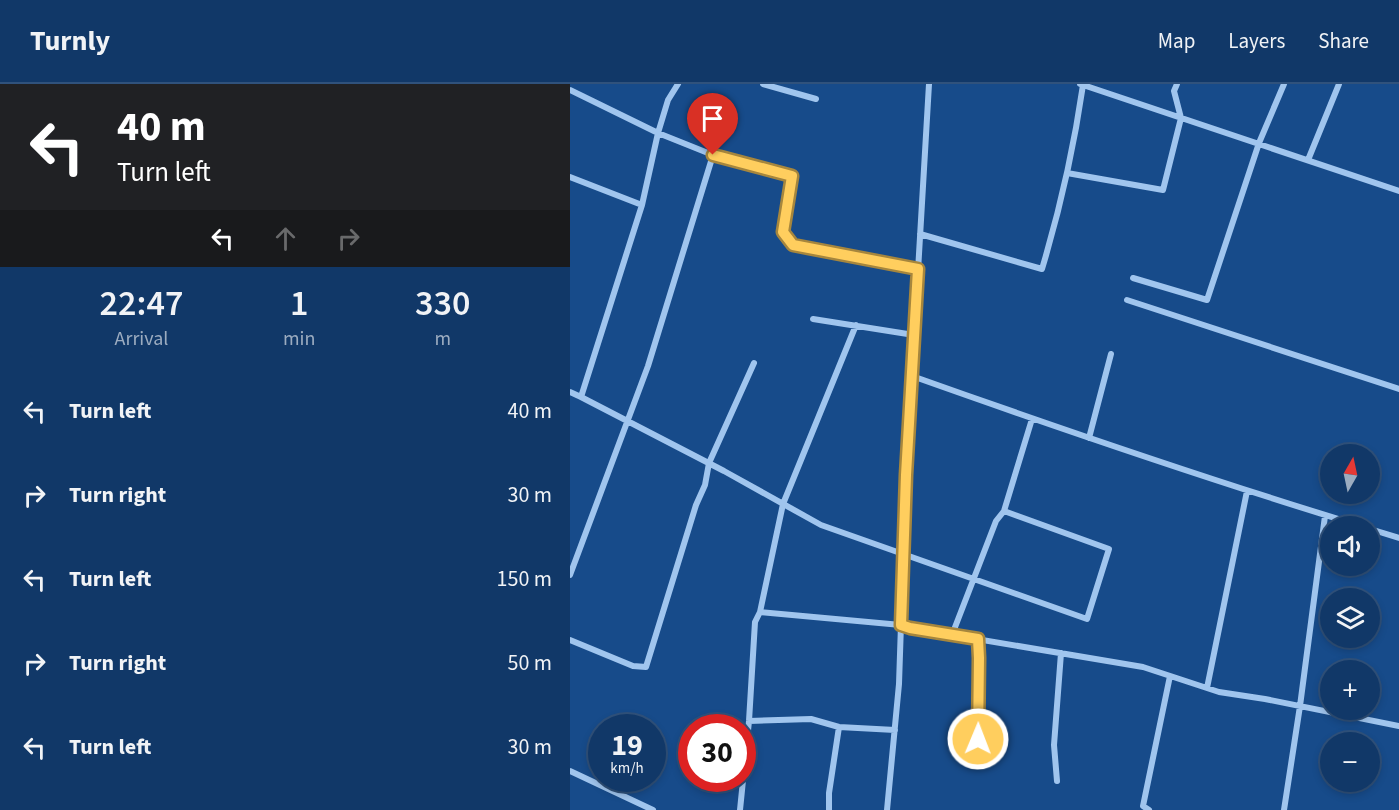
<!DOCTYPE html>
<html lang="en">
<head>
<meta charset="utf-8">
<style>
  body { margin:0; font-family:"Source Sans 3",sans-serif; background:#1a3f6e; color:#f1f3f6; height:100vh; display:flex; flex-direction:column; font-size:22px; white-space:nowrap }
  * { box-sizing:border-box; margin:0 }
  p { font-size:20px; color:#9cacc0 }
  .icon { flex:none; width:33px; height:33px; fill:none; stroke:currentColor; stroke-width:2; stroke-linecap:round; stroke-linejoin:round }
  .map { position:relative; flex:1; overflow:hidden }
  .side { display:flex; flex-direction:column; background:#113868; width:570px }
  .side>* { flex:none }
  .banner { background:#202124; color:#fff; overflow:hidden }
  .needle { width:39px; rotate:9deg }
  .tools { position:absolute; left:750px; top:360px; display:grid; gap:12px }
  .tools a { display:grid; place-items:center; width:60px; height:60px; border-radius:50%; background:#113868; box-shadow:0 3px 9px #0003,0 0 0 2px #30527c; font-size:30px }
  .speed { position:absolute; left:18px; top:630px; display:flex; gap:12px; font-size:30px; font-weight:700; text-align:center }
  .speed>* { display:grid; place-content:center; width:78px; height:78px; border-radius:50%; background:#113868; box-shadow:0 3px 9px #0003,0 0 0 2px #30527c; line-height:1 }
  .speed small { font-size:15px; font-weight:400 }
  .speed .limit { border:9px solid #d22; background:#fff; color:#111 }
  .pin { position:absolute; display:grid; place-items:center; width:51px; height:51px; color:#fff; margin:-62px -26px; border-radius:50% 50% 50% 0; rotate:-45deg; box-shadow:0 0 6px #0007 }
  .pin .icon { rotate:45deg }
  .me { position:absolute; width:66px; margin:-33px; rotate:1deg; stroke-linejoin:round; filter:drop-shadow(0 0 4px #0008) }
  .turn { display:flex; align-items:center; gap:21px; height:126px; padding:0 18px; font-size:27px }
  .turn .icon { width:78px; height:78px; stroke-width:2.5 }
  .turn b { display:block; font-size:42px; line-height:51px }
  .lanes { display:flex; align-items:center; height:57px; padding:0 18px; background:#0003; justify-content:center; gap:30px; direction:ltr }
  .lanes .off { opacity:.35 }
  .eta { display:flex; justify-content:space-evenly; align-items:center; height:102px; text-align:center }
  .eta b { font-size:36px; font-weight:600; line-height:42px }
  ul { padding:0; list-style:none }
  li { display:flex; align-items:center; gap:18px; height:84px; padding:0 18px }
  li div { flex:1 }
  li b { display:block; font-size:22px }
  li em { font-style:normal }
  header { display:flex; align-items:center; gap:36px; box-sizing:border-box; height:84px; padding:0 30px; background:#113868; border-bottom:2px solid #30527c }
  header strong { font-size:28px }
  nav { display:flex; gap:33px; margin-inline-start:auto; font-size:21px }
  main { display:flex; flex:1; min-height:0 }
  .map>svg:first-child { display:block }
</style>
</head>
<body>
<header>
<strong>Turnly</strong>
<nav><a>Map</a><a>Layers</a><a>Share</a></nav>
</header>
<main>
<section class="side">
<div class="banner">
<div class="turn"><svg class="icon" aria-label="left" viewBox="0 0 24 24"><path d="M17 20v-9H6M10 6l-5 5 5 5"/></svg><div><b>40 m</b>Turn left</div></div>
<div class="lanes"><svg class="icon" aria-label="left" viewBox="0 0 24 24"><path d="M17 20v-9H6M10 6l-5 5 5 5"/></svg><svg class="icon off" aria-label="ahead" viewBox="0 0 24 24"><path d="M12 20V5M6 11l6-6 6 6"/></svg><svg class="icon off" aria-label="right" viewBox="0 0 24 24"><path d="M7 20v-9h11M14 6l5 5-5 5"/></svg></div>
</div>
<div class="eta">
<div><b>22:47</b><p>Arrival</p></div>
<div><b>1</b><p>min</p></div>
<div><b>330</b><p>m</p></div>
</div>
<ul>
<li><svg class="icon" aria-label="left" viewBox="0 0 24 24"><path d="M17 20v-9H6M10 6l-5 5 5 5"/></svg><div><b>Turn left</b></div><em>40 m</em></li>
<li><svg class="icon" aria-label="right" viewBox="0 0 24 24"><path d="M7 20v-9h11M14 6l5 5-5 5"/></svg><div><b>Turn right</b></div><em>30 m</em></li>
<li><svg class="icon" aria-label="left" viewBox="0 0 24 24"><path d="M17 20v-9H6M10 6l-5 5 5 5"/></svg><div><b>Turn left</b></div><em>150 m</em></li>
<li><svg class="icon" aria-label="right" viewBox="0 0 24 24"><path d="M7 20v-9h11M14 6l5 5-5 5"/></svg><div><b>Turn right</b></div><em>50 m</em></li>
<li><svg class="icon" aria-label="left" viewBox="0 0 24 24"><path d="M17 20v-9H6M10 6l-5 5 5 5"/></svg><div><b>Turn left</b></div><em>30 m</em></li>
</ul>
</section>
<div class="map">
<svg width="829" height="726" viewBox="0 0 829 726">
  <rect width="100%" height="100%" fill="#174b8a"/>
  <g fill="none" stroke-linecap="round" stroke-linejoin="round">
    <path stroke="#a0c5ee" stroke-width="6" d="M193,0L246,15
      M510,0L829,107
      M0,6L88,49L143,71L222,92L213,148L223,161L348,185
      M738,76L769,0
      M497,89L593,106L611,34L604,7L607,0
      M0,93L72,121L11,313L0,308
      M72,121L88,49L98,16L108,0
      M350,150L472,185C490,125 504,63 513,1
      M563,194L637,216L689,59L714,0
      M557,216L829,305
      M243,235L344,251
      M342,292C491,345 640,396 791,442
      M11,313L154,387L251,441L517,535L539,465L434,427
      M519,354L541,270
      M800,445L829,454
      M0,491L78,282L143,71
      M190,528L331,541L341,544L573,583L649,608L695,615L829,642
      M382,551L426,437L434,427L462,335
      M0,556L63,582L76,583L126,421L135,401L139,379L184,279
      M637,604L677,407
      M179,637L241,635L269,643L325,646
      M408,655L409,574L408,555
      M0,687L83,726
      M487,697L484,661L491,569
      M170,726L179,637L185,538L190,528L213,420L286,241
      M259,726V709L269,643
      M317,726L329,600L336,391L359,0
      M579,726L573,722L600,592
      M714,726L730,622L755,432"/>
  </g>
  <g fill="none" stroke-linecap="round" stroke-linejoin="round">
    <defs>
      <path id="route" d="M143,71L222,92L213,148L223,161L348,185L336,391L331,541L340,544L408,555L409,574L408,655"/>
    </defs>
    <use href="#route" stroke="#a6863d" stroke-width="15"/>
    <use href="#route" stroke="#ffce5e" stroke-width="10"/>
  </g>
</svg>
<div class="tools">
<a><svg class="needle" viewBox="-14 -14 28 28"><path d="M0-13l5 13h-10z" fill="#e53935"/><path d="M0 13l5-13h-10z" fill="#9cacc0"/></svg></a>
<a><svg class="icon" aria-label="sound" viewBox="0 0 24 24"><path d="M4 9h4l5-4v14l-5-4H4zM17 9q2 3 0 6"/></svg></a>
<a><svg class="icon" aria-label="layers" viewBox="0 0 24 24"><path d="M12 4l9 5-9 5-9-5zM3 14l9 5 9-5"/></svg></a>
<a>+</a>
<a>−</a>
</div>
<div class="speed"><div>19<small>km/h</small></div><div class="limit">30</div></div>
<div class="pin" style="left:143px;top:71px;background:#d93025"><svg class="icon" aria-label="arrive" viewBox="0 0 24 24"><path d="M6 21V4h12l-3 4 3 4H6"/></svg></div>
<svg class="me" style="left:408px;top:655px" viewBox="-20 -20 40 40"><circle r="17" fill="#ffce5e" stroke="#fff" stroke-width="3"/><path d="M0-11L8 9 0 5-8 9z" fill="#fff"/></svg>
</div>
</main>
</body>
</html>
